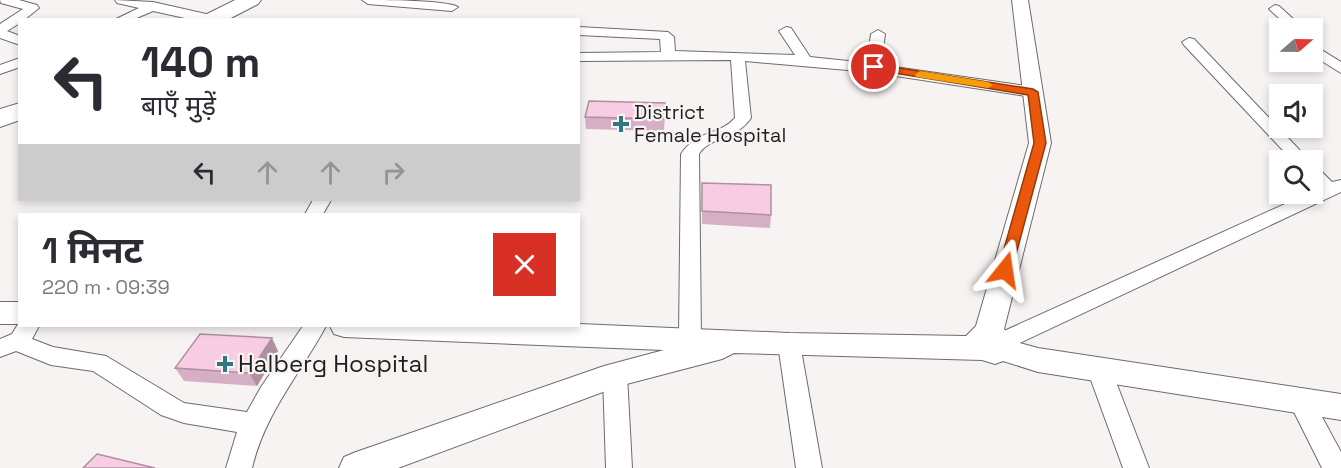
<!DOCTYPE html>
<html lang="hi">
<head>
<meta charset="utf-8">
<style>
  body { margin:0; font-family:"Space Grotesk","Noto Sans Devanagari",sans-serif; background:#f7f7f7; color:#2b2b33; height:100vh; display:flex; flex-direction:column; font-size:22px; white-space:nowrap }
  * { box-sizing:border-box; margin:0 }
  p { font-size:20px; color:#7c7c81 }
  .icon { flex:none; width:33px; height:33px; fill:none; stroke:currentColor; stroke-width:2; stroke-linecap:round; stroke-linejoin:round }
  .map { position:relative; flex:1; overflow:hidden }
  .drawer { position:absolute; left:18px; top:213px; width:562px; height:114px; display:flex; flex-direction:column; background:#fff; border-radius:0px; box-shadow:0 3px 9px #0003 }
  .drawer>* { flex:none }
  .hud { position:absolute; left:18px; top:18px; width:562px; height:183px; border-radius:0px; box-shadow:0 3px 9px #0003; background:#fff; color:#2b2b33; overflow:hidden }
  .needle { width:39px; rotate:70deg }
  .controls { position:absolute; left:1269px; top:18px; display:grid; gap:12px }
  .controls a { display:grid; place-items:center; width:54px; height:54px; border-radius:0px; background:#fff; box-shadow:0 3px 9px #0003; font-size:30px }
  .pin { position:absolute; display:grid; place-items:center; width:51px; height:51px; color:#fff; margin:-26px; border:3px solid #fff; border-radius:50%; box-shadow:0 2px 6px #0007 }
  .me { position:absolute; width:66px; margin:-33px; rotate:15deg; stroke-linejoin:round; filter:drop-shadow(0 0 4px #0008) }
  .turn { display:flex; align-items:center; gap:21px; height:126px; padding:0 24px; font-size:27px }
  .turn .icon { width:78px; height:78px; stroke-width:2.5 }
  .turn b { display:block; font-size:42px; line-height:51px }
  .lanes { display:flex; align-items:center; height:57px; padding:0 24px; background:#0003; justify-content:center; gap:30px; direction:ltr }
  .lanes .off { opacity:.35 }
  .round { display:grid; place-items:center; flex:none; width:63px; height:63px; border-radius:0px; background:#f7f7f7 }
  .overview { display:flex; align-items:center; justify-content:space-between; height:102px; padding:0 24px }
  h1 { font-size:36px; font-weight:700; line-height:45px }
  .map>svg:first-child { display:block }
</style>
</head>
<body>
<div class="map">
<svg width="1341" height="468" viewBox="0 0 1341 468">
  <rect width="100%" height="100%" fill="#f8f3f3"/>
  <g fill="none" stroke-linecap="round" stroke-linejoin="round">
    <defs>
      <path id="minor" d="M0,0H19L37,5L39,8L24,20H20V23L7,31L20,36V45L0,38V24L23,9L1,3Z
        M115,0L153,2L215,16L216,19L194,20L153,11L132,20H114L139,8L117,3Z
        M362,0C380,0 447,0 458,7L452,11L368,4Z
        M1275,5L1279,6L1303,28H1290L1269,9Z
        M579,27L668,32L674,37L675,51L795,55L779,31L786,27L791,28L810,57L867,63L871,34L878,30L885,34L881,65L1033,87L1041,92L1033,97L870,72L745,61L751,118C736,140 710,136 699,154L701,338L698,344L690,347L682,344L679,338L681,154C698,129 719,136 735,118L731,60L579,61V53L661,52L660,39L579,35Z
        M1189,38L1194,39L1309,160H1292L1184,45L1182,42Z
        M1312,44L1341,62V73L1312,55Z
        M20,58V67L0,74V65Z
        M1312,167L1318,168L1332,182L1341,180V192L1009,348L1001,351L993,348L990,342L993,336L1307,194H1312L1318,189L1312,183Z
        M313,200H331L323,214H305Z
        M20,321V326H39L32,339L53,347L106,356L184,403L247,412L261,387L303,326H326C300,374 265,413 252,468H226L237,432L184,423L161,415L93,371L51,365L16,351L0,357V339L12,334Z
        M789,335L797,338L800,344L822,468H796L778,344L781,338Z
        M1099,360L1107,362L1111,369L1149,468H1123L1087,369L1091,362Z
        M615,365L623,368L627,375L632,468H606L603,375L607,368Z
        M1300,390L1309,393L1341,452V468H1322L1288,400L1291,393Z"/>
      <path id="tertiary" d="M1012,0H1028L1051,143L1004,329L1016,342L1038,348L1341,394V420L1038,372L1003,361L995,364L982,360L734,353L722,359L619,386L398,468H339L344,457L356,452L604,366L664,350L344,337L334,334L330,326L579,324L789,333L966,336L976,326L1029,143Z
        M0,302H20V324H0Z"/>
      <path id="primary" d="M235,0H261L258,4L227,20H200L203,16Z
        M20,103V120L0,127V109Z"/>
    </defs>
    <use href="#minor" stroke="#6f6b6b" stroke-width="2"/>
    <use href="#tertiary" stroke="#6f6b6b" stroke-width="2"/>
    <use href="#primary" stroke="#6f6b6b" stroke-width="2"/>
    <use href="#minor" fill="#fff" fill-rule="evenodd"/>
    <use href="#tertiary" fill="#fff" fill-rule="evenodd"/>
    <use href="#primary" fill="#fff" fill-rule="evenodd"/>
  </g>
  <path fill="#d5b0c4" d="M665,115L664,131L586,129L585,117Z
    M702,183L771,215L770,228L702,224Z
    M278,351L257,386L184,381L175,368Z"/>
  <path fill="#ae90a0" d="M272,338L278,351L257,386L249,373Z"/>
  <path fill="#f8cde4" stroke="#ae90a0" stroke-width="1.5" d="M589,101L665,103L664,119L585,117Z
    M702,183L771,185V215L702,211Z
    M200,334L272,338L249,373L175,368Z
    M97,454L155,468H83Z"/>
  <path fill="#ea580c" stroke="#983908" stroke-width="1.5" d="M874,64L1033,89L1038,92L1046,143L1011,273H1000L998,270L1034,143L1028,95L870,69L869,67Z"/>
  <path fill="#f59e0b" d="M920,71L988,82L993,85L988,88L916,77L915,75Z"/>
  <g fill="#317684" stroke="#f8f3f3" stroke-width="2">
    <path d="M618 115h6v6h6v6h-6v6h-6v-6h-6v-6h6z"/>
    <path d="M222 355h6v6h6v6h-6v6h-6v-6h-6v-6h6z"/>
  </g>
  <g text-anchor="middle" stroke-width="4.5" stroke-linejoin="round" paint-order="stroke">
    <g font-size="20" fill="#201e1e" stroke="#f8f3f3" text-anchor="start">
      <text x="634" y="119">District<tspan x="634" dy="23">Female Hospital</tspan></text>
    </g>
    <g font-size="24" fill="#201e1e" stroke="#f8f3f3" text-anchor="start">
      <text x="238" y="372">Halberg Hospital</text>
    </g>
  </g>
</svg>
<div class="controls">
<a><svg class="needle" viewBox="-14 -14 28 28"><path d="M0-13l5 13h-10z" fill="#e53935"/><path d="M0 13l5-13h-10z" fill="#7c7c81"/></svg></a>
<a><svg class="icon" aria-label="sound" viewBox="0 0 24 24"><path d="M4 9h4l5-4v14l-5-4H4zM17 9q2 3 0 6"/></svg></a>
<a><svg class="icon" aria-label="search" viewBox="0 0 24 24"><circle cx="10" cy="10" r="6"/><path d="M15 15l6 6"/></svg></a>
</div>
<div class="pin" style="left:874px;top:67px;background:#d93025"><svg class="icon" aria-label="arrive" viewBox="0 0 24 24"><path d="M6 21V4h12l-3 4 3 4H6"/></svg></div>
<svg class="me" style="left:1005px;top:270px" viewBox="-20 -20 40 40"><path d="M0-17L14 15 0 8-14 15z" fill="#ea580c" stroke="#fff" stroke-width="4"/></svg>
<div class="hud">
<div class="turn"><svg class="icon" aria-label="left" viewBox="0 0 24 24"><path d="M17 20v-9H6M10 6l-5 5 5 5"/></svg><div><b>140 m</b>बाएँ मुड़ें</div></div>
<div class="lanes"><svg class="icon" aria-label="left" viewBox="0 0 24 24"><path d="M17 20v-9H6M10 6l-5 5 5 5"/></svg><svg class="icon off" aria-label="ahead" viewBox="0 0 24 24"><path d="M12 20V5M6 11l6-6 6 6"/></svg><svg class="icon off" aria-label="ahead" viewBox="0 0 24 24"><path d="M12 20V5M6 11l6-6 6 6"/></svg><svg class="icon off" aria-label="right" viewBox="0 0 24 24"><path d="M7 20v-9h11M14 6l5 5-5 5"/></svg></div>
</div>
<section class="drawer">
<div class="overview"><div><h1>1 मिनट</h1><p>220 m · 09:39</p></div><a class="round" style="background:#d93025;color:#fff"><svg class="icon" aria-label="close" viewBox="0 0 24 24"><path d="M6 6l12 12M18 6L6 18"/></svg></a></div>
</section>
</div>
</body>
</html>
